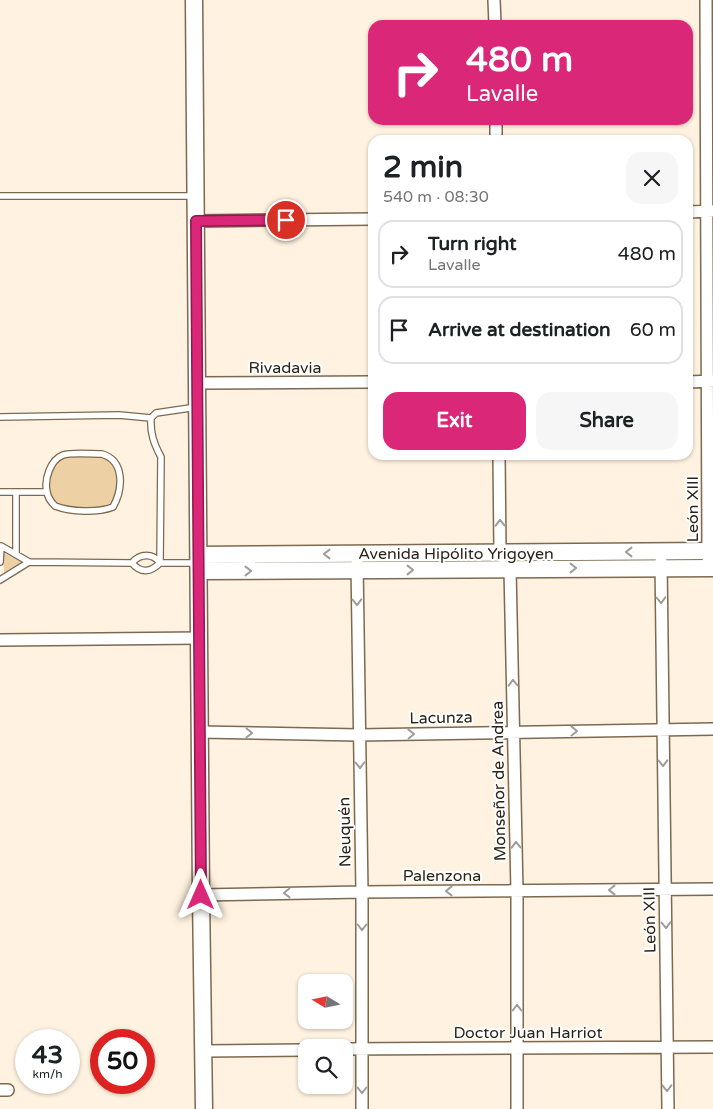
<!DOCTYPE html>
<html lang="en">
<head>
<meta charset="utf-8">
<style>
  body { margin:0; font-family:"Varela Round",sans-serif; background:#f6f6f6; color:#202124; height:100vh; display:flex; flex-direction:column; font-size:19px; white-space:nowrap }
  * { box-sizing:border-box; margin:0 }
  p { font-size:16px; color:#757577 }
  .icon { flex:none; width:28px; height:28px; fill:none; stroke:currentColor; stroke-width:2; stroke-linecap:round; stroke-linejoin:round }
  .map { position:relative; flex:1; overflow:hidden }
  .sheet { position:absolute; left:368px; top:135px; width:325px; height:325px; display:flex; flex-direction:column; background:#fff; border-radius:15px; box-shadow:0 1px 4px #0004 }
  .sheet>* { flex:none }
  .guide { position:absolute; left:368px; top:20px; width:325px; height:105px; border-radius:15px; box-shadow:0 1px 4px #0004; background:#db2777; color:#fff; overflow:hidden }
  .needle { width:32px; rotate:280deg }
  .buttons { position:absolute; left:298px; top:974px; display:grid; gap:10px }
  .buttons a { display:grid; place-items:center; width:55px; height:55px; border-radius:10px; background:#fff; box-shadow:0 1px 4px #0004; font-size:25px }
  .speed { position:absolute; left:15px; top:1029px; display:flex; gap:10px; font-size:25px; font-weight:700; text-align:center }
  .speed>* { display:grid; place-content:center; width:65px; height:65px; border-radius:50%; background:#fff; box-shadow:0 1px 4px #0004; line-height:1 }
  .speed small { font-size:12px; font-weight:400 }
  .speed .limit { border:8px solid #d22; background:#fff; color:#111 }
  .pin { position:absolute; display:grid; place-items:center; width:42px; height:42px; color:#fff; margin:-21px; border:2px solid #fff; border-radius:50%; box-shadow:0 1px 5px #0007 }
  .me { position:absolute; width:55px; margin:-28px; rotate:0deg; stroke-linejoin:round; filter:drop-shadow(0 0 4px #0008) }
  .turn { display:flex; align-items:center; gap:18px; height:105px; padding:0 15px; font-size:22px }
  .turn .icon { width:65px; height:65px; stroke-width:2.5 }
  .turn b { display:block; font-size:35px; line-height:42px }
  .round { display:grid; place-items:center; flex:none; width:52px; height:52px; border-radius:15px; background:#f6f6f6 }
  .head { display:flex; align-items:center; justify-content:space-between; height:85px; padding:0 15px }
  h1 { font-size:30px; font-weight:800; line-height:38px }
  .action { display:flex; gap:10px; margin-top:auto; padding:10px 15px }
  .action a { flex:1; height:58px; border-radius:15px; background:#db2777; color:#fff; font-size:20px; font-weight:800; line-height:58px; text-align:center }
  .action a+a { background:#f6f6f6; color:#202124 }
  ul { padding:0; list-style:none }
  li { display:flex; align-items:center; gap:15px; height:68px; margin:0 10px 8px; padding:0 5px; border:2px solid #e0e0e0; border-radius:15px }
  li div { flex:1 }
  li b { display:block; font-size:19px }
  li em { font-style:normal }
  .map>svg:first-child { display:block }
</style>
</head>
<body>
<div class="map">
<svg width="713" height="1109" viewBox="0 0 713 1109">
  <rect width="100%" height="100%" fill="#fff2e0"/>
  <path fill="#eed0a5" d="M100,456C105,458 110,459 113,464C119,473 117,497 109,504C102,510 72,509 63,506C42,500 45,463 65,457C75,454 89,456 100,456Z
    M4,553L21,562L4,573Z"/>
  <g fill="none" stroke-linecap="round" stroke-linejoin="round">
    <defs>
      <path id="lane" d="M0,196H193
        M0,417L119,415L151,418
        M102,454C125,461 123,489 113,507C97,513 71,512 55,506C51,502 48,498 47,492C44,480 50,460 63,455C72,452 92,454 102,454Z
        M0,492H46
        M16,492V554
        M0,562L1,546L29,562L132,563
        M160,563L161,457C154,444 150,433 151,418L156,413L197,407
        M160,563C153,553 140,553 132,563C141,574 151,572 160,563H197
        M0,580L29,562"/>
      <path id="street" d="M494,0L495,25
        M706,0L708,558
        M496,120V140
        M688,212L713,211
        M196,221L372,219
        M688,382L713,381
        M197,383L372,382
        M499,455L500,552L510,569L517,891V1109
        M661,561L668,1109
        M357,563L362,892V1109
        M0,640L200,638
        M200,732L359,735L713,729
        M201,895L362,892L713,889
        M344,1049L713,1047
        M204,1051L306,1050
        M0,1090H8"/>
      <path id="secondary" d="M194,0L201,895L204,1109
        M199,555L713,551
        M199,571L713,568"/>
    </defs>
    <use href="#lane" stroke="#7c694f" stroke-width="8"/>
    <use href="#street" stroke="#7c694f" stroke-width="14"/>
    <use href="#secondary" stroke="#7c694f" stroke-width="19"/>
    <use href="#lane" stroke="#fff" stroke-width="5.5"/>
    <use href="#street" stroke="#fff" stroke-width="11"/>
    <use href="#secondary" stroke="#fff" stroke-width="16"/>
  </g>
  <defs><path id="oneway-chevron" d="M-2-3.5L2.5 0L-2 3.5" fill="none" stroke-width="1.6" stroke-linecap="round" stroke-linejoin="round" transform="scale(1.25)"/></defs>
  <g stroke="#a09c98">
    <use href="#oneway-chevron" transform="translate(500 523) rotate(-91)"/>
    <use href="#oneway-chevron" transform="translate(629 552) rotate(180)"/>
    <use href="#oneway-chevron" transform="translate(327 554) rotate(180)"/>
    <use href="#oneway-chevron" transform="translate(573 568)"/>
    <use href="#oneway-chevron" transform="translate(410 570)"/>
    <use href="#oneway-chevron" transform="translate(248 571)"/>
    <use href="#oneway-chevron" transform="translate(661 600) rotate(89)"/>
    <use href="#oneway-chevron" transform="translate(357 602) rotate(89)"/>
    <use href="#oneway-chevron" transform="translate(513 683) rotate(-91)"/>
    <use href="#oneway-chevron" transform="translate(574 731) rotate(-1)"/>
    <use href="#oneway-chevron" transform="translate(249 733) rotate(1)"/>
    <use href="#oneway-chevron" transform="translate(411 734) rotate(-1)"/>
    <use href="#oneway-chevron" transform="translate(663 763) rotate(89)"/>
    <use href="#oneway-chevron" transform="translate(360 765) rotate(89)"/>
    <use href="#oneway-chevron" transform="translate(516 845) rotate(-91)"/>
    <use href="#oneway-chevron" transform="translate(612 890) rotate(180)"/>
    <use href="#oneway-chevron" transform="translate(449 891) rotate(180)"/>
    <use href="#oneway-chevron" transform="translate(287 893) rotate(179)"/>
    <use href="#oneway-chevron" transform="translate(666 925) rotate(89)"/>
    <use href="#oneway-chevron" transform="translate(362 927) rotate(90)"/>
    <use href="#oneway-chevron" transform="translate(517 1008) rotate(-90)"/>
    <use href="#oneway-chevron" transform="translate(667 1088) rotate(89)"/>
    <use href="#oneway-chevron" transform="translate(362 1090) rotate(90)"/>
  </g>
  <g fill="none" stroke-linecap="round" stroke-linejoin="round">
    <defs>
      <path id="route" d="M201,895L196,221L286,220"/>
    </defs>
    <use href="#route" stroke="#8e194d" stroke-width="12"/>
    <use href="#route" stroke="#db2777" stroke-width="9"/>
  </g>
  <g text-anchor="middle" stroke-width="4" stroke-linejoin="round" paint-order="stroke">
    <g font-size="16" fill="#2c2419" stroke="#fff">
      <text x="285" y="373">Rivadavia</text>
      <text transform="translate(692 509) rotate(-90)" y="6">León XIII</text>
      <text x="456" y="559">Avenida Hipólito Yrigoyen</text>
      <text transform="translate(441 717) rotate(-1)" y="6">Lacunza</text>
      <text transform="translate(498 781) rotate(-91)" y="6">Monseñor de Andrea</text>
      <text transform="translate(344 832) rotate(-91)" y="6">Neuquén</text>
      <text x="442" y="881">Palenzona</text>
      <text transform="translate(649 920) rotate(-91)" y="6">León XIII</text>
      <text x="528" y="1038">Doctor Juan Harriot</text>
    </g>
  </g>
</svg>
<div class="buttons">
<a><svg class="needle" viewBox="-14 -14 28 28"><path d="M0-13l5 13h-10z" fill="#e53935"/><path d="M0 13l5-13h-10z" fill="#757577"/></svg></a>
<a><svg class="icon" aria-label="search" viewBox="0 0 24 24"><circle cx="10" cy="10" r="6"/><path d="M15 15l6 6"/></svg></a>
</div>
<div class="speed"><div>43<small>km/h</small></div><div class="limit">50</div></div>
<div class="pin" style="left:286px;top:220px;background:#d93025"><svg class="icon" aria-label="arrive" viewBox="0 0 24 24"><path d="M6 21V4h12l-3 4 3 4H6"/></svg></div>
<svg class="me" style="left:201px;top:895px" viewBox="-20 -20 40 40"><path d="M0-17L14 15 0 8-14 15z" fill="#db2777" stroke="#fff" stroke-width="4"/></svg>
<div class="guide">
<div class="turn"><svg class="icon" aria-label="right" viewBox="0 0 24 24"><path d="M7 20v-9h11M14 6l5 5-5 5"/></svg><div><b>480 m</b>Lavalle</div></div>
</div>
<section class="sheet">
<div class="head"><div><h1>2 min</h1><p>540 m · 08:30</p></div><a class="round"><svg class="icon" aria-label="close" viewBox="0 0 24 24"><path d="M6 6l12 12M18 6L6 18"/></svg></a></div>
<ul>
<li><svg class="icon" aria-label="right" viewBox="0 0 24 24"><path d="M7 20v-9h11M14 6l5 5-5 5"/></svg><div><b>Turn right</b><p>Lavalle</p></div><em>480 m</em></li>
<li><svg class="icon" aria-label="arrive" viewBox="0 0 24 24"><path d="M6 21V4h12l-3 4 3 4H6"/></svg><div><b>Arrive at destination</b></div><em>60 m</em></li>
</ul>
<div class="action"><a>Exit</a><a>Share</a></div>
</section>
</div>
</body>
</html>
